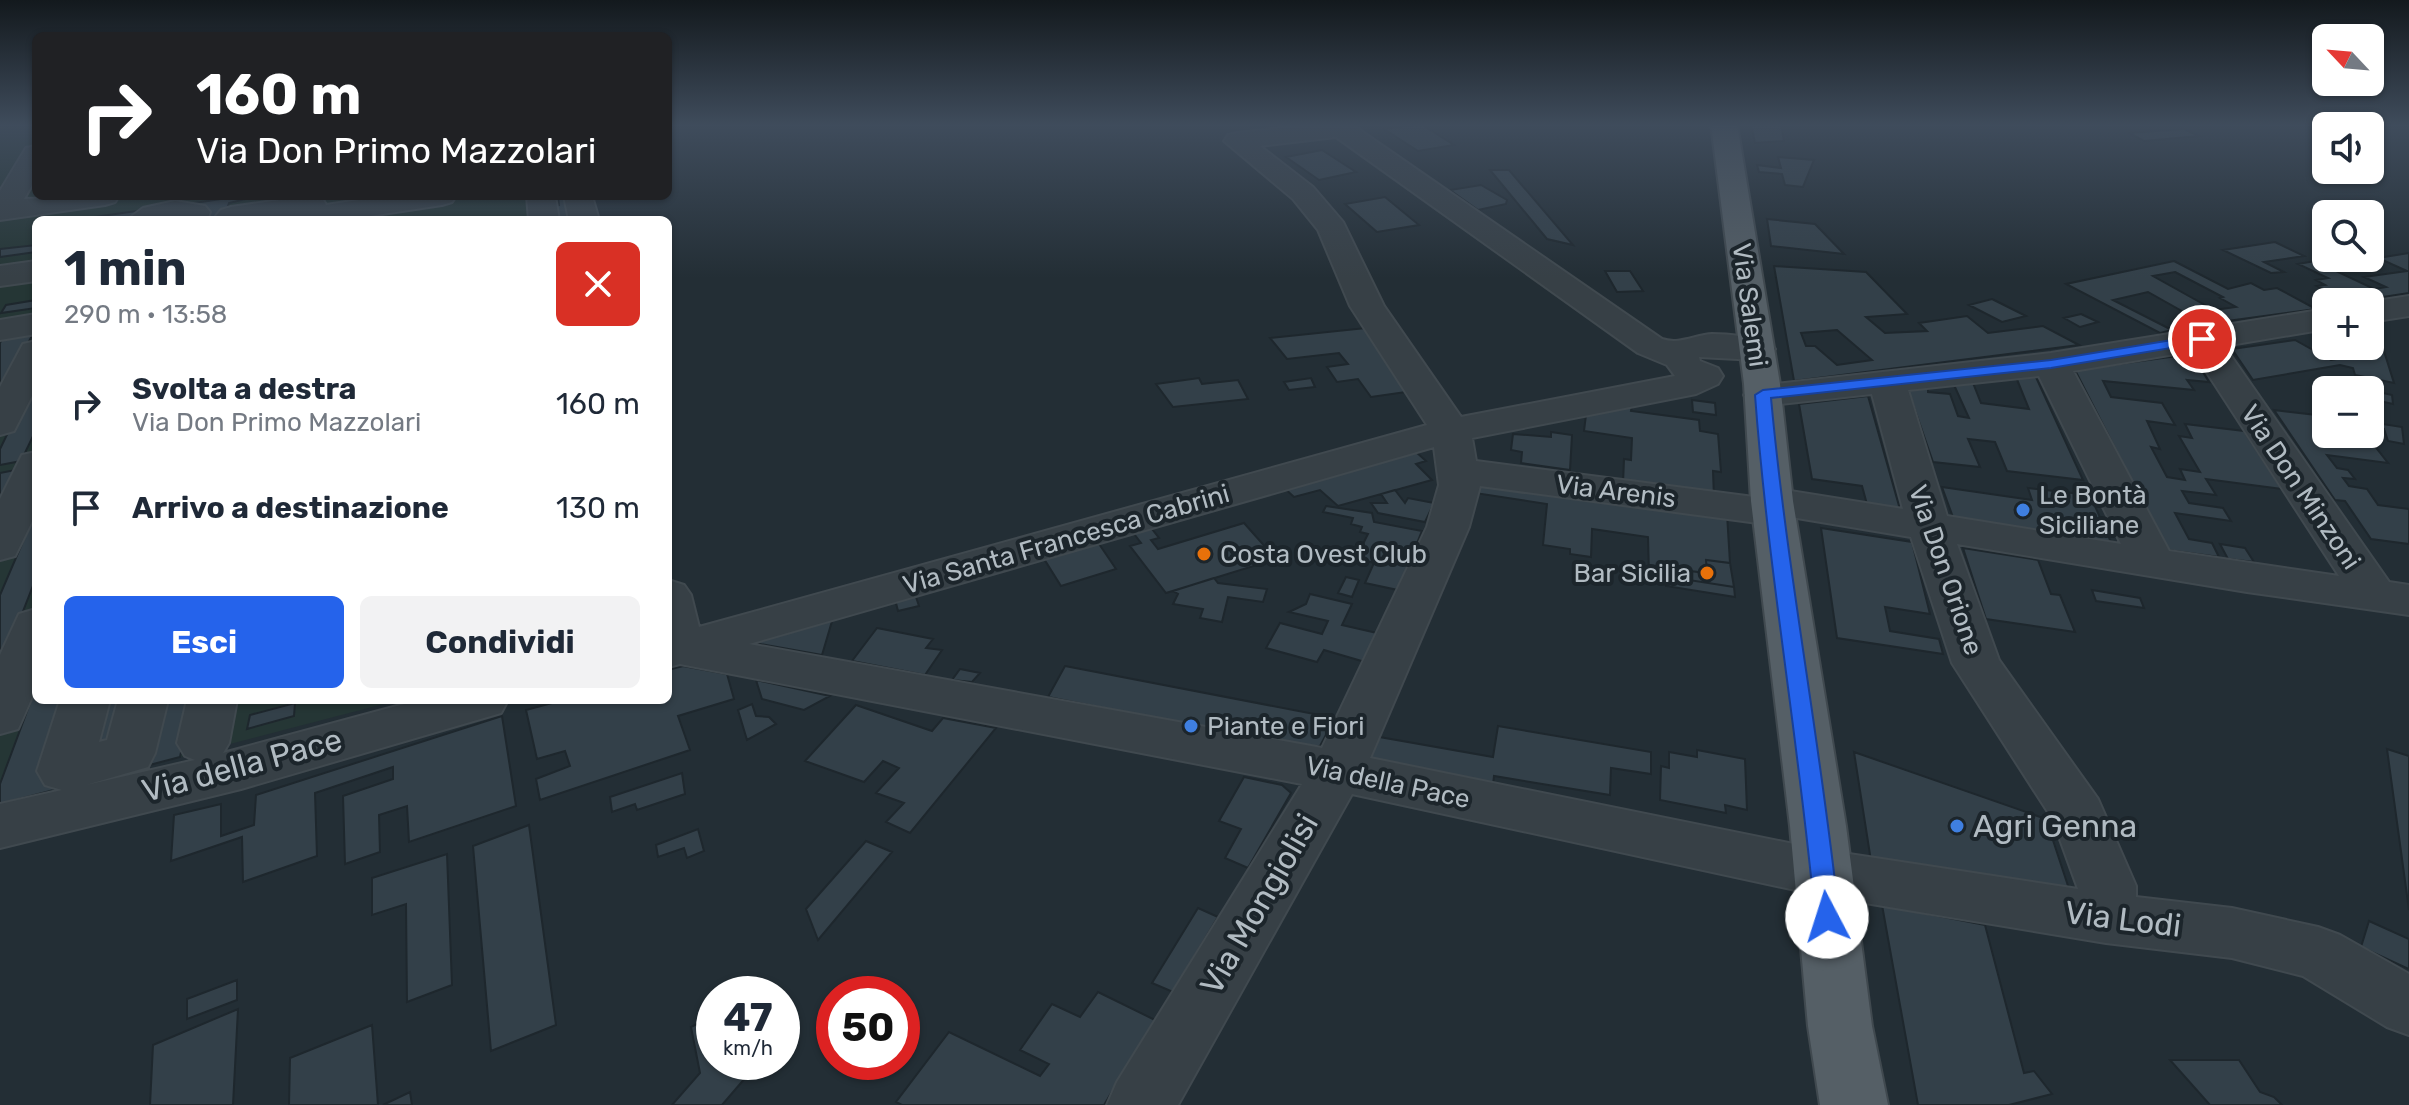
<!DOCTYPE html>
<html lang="it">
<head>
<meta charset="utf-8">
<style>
  body { margin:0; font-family:Rubik,sans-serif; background:#f2f2f3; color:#1f2937; height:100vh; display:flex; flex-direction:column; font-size:30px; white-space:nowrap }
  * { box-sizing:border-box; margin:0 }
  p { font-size:26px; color:#747a83 }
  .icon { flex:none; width:44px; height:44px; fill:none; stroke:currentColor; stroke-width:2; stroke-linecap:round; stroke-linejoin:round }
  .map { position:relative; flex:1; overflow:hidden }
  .drawer { position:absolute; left:32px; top:216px; width:640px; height:488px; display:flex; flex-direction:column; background:#fff; border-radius:12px; box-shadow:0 2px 6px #0004 }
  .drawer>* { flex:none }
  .banner { position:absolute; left:32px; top:32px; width:640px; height:168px; border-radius:12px; box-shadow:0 2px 6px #0004; background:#202124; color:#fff; overflow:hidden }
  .needle { width:52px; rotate:296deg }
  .fabs { position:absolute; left:2312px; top:24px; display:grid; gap:16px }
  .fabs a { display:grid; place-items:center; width:72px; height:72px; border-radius:12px; background:#fff; box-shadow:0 2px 6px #0004; font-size:40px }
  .speed { position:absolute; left:696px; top:976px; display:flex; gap:16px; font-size:40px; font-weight:700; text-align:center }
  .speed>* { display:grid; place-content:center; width:104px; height:104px; border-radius:50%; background:#fff; box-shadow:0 2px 6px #0004; line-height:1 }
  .speed small { font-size:20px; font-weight:400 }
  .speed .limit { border:12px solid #d22; background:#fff; color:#111 }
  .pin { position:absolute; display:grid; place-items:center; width:68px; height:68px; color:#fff; margin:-34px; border:4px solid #fff; border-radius:50%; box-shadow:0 2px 8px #0007 }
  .me { position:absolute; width:88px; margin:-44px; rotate:355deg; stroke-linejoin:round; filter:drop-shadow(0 0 6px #0008) }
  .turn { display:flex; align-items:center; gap:28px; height:168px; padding:0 32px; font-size:36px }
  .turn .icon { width:104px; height:104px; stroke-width:2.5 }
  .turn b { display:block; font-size:56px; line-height:68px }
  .round { display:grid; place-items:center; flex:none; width:84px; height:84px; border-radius:12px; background:#f2f2f3 }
  .overview { display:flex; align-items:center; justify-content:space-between; height:136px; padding:0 32px }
  h1 { font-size:48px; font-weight:700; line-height:60px }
  .primary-button { display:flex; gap:16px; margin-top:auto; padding:16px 32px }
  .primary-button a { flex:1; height:92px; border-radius:12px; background:#2563eb; color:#fff; font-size:32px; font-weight:700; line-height:92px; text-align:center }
  .primary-button a+a { background:#f2f2f3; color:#1f2937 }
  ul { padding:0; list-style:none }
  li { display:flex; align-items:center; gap:24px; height:104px; padding:0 32px }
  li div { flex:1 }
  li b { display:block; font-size:30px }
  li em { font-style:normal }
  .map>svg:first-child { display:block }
</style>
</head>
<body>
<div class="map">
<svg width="2409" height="1105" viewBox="0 0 2409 1105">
  <rect width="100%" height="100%" fill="#232e35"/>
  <path fill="#253635" d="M0,124H36V196H213V200L240,196H567L572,220H36V700H399L0,804Z"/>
  <path fill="#334049" stroke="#1e272d" stroke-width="2" fill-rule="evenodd" d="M1421,124L1454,145L1418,151L1384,129Z
    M1751,124H1781L1784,141L1755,143Z
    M2184,129L2199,136L2144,141L2129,133Z
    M1322,150L1356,172L1319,180L1286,157Z
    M1778,157L1814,160L1803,187L1785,185L1782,174L1759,172L1757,165L1781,168Z
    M1490,170H1509L1573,245L1547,239Z
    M1481,185L1507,200L1506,204L1478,210L1450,190Z
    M240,196H258L229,203L223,220H201L182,205Z
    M558,196H567L572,220H548L546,206L559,205Z
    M1385,197L1419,225L1377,232L1345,204Z
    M164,207L133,220H74Z
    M1767,219L1815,224L1844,254L1771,246Z
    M2275,242L2304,256L2264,262L2284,272L2271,273L2223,250Z
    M36,245V252L0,257V249Z
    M2409,253V293L2350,302L2317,286L2325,285L2316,280L2328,278L2298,264L2315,261L2374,289L2386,287L2364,277L2407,271L2378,258Z
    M2174,261L2228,289L2251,283L2264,290L2277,288L2316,309L2205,324L2148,292L2113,300L2172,330L2160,333L2066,284ZM2175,272L2223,297L2220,298L2236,307L2214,310L2153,276Z
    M1774,266L1866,272L1907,314L1866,317L1885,333L1927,331L1919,323L1967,316L1988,333L2043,326L2079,345L1794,381ZM1837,330L1872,360L1837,365L1815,346H1806L1801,333Z
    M1605,271H1630L1643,291L1617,292Z
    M1992,299L2026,316L2002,322L1969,305Z
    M36,300V308L1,313L6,305Z
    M2081,314L2098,322L2080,327L2064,318Z
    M36,328L0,397V343L5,333Z
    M1366,328L1413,391L1371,397L1358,379L1337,382L1327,367L1348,364L1339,353L1287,359L1270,338Z
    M2377,329L2394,383L2355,375L2353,368L2340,365L2253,380L2232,349L2295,340L2331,360L2365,354L2351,346H2370V330Z
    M2192,354L2209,382L2187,380L2194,390L2103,381L2111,397L2162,403L2175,425L2147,421L2160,449L2151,447L2167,477L2185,480L2180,469L2200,472L2179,436L2192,438L2185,424L2244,431L2282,489L2206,479L2216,495L2182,491L2189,503L2223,508L2231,521L2175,513L2189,539L2212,543L2219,557L2167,550L2075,370Z
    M36,375V430L21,461L0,465V449Z
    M2035,375L2083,480L2007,471L1995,442L1968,439L1980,467L1933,462L1908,390L1928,388V392L1950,394L1958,416L1969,418L1954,385L1973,383L1981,403L2029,409L2016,377Z
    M1199,378L1202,384L1238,380L1248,399L1173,407L1156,384Z
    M1311,378L1315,387L1289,390L1284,382Z
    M2339,383L2392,395L2393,404L2370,399V390H2339Z
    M1868,396L1901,513L1868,508L1862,486L1812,479L1799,404Z
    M1692,400L1715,403L1716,415L1693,412Z
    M1632,406L1631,411L1699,420L1700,431L1718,434L1721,472L1713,471L1714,498L1623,484L1624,459L1631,460L1632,438L1584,431L1586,415Z
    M2274,410L2325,416L2326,434L2370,440L2388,463L2327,455L2337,468L2348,470L2355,479L2343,478L2349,486L2367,489L2378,505L2409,509V544L2371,539L2345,501L2335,500Z
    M2370,422L2402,427L2404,444L2388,441L2384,429L2370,427Z
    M1551,432L1572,435L1570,470L1521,463L1522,452L1511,450L1513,434L1551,437Z
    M1415,451L1426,461L1416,464L1432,480L1338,506L1320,490L1294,497L1282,486Z
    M20,469L0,512V473Z
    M1476,480L1727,514L1730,563L1706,560L1707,573L1681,570L1682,579L1734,587L1735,597L1666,586V577L1649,574L1648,537L1592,529L1591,557L1570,554V549L1543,545L1547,504L1475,493Z
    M1942,487L2032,500L2028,488L2090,495L2111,542L1954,520Z
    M1395,490L1405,503L1408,498L1434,503L1425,522L1378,513L1371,503H1387L1381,494Z
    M1326,506L1372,513L1374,522L1422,531L1398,590L1365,583L1374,563L1356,558L1368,534L1360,532L1362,527L1351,524L1353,518L1323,512Z
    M36,511V578L0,670V595Z
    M1244,523L1276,559L1166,593L1130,546L1141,543L1131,530L1148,524L1159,538L1151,540L1158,549Z
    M1821,528L1912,542L1930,614L1885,607L1890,631L1939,639L1943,654L1837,638Z
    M1095,538L1116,569L1061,586L1041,554Z
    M2220,544L2245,548L2254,562L2228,559Z
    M1963,548L2038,560L2051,594L2060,595L2075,632L1986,619Z
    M1706,560L1730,563L1734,587L1682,579L1681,570L1707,573Z
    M1346,577L1359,580L1352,597L1338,593Z
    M1214,578L1218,583L1267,589L1263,602L1228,597L1222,622L1200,618L1203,609L1173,604L1178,594L1173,591Z
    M2092,590L2140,598L2144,608L2096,601Z
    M915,594L919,606L898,611L895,599Z
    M1310,594L1352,604L1342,625L1377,633L1365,662L1324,650L1317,662L1266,648L1280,623L1322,634L1328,621L1289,612L1306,604Z
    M835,611L822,655L749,642Z
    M877,628L933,639L926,648L942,650L925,675L852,661Z
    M683,666L727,674L734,699L678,716L690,750L540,800L536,779L570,766L565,751L537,759L526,710L563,700H668V670Z
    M1065,666L1335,718L1320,746L1304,748L1048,697Z
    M960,669L980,673L972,682L952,680Z
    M756,680L830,696L804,710L762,699Z
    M36,687V700H67L43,780L137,759L156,700H192L180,757L0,804V784Z
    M100,700H121L110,745L86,751Z
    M295,703L294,716L247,729L250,715Z
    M752,704L756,716L769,717L776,724L747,740L738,710Z
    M856,705L932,731L943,718L996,728L910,833L886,822L904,803L876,793L899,768L883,761L864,782L805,761Z
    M502,716L516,806L409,842L407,806L379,815L380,852L345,864L343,796L393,779V767L315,793L317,856L243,882L242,837L171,861L174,815L221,804V836L254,825L256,795Z
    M1498,726L1651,752V774L1611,768L1610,795L1494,776L1493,785L1370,763L1368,735L1493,757Z
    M2387,749L2409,756V910Z
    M1697,750L1745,759L1747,810L1725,805L1726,813L1660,800L1661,766L1669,768V752L1697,757Z
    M1854,752L2046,819L2072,898L1871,861Z
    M682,773L685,794L637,810L635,804L612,812L610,797Z
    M1244,777L1282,785L1291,793L1248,868L1225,858L1241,829L1219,821Z
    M529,825L556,1025L491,1051L473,846Z
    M698,829L704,851L687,858L684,848L658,857L656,845Z
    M866,841L892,852L818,940L806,909Z
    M447,854L452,985L407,1002L406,904L372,915V878Z
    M1882,905L1985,925L2024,1073L2034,1071L2052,1094L2009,1105H1918Z
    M1198,908L1218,917L1173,992L1152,983Z
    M2369,921L2409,939V969L2361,947Z
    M237,980V1000L187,1019V999Z
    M1098,992L1155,1020L1104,1105H902L896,1102L949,1032L1040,1076L1049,1064L1020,1050L1052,1004L1080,1017Z
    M238,1009L233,1105H150L153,1045Z
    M714,1015V1062H759L722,1105H672L700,1073L691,1027Z
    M372,1025L378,1105H289L290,1058Z
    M2170,1060H2239L2260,1092L2274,1097L2282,1105H2210Z
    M410,1092L412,1105H383Z"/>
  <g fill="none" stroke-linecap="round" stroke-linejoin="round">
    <defs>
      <path id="minor" d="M1319,124H1351L1662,339C1679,345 1695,335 1712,334C1731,334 1751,337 1769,342L1775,349L1769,356L1757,360L1699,357L1700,361L1718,368L1723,376L1718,384L1696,394L1472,438L1476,461L1754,497L1757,492L1772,488L1903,509L1872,394L1763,406L1750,403L1744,395L1750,387L2051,353L2326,309V329L2224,346L2389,582L2409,585V615L2247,592L1957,544L1999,660L2098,799L2136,886V897L2232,908L2318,927L2340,935L2409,974V1035L2387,1027L2303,976L2232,958L2106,943L1823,896L1352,794L1178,1105H1107L1117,1082L1302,784L680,664L668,667V580L684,585L691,595L699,627L1427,425L1350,306L1318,230L1293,199L1224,141L1228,135L1237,133ZM1336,137L1638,353L1667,365L1675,376L1461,417L1384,306L1343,222L1313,187L1260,146ZM2193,351L2339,576L2169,551L2073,371ZM2039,376L2121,544L1947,516L1908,390ZM1434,447L1439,485L1427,527L1322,748L749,644ZM1480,486L1773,525L1788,521L1791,517L1911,537L1952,663L2053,820L2078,889L1823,850L1370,758L1469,527Z
        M36,146V178L24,199L119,196L115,202L105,205L0,220V191L26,148Z
        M307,196L322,198L326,205L385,196H456L452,202L442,205L343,220H219L216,216L221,210L231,207Z
        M527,196H555L559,220H529Z
        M564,196H592L599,220H569Z
        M175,201L205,206L210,212L207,220H127L143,208Z
        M36,261V281L0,286V266Z
        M2409,296V316L2370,322V302Z
        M36,314V334L0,340V320Z
        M36,341V388L14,431L0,435V387L23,344Z
        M36,452V513L15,556L0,560V499L22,455Z
        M36,609V688L18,729L0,734V655L19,614Z
        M60,700H110L99,742L107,740L118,700H168L155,753L148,767L86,785L195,760L185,756L177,743L187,700H237L229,743L223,753L419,700H508L501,713L241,789L0,848V804L62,790L45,785L37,771Z"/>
      <path id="major" d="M1711,124H1737L1780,384L1793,501L1846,826L1872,1026L1888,1105H1820L1808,1026L1790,826L1751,501L1744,384Z"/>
    </defs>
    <use href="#minor" stroke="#40494f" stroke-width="4"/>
    <use href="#major" stroke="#40494f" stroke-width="4"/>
    <use href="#minor" fill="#374046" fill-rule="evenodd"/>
    <use href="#major" fill="#555f66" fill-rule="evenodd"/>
  </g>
  <linearGradient id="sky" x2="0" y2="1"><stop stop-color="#13191d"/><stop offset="0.45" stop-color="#3f4c5c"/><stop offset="1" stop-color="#3f4c5c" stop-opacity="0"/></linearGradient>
  <rect width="2409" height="278" fill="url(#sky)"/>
  <path fill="#2563eb" stroke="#184099" stroke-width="2" d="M2202,335L2207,336V342L2051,368L1771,398C1787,572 1821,744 1839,917L1836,924L1827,927L1818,924L1815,917C1799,742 1768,570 1755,395L1763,390L2051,360Z"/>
  <g fill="#3f7fe0" stroke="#1c252b" stroke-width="3">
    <circle cx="2023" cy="510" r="8"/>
    <circle cx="1191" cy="726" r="8"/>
    <circle cx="1957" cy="826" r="8"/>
  </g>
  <g fill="#e8710a" stroke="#1c252b" stroke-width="3">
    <circle cx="1204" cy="554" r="8"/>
    <circle cx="1707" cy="573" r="8"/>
  </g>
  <g text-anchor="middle" stroke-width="8" stroke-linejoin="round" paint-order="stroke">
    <g font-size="26" fill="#b1bbc2" stroke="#1c252b">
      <text transform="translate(1750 305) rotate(82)" y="9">Via Salemi</text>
      <text transform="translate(2301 487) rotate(56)" y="9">Via Don Minzoni</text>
      <text transform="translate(1616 491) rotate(7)" y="9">Via Arenis</text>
      <text transform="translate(1066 539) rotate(-16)" y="9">Via Santa Francesca Cabrini</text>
      <text transform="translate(1946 570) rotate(71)" y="9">Via Don Orione</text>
      <text transform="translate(1388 782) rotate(12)" y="9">Via della Pace</text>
    </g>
    <g font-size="26" fill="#b1bbc2" stroke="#1c252b" text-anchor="start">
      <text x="2039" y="504">Le Bontà<tspan x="2039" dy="30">Siciliane</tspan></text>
      <text x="1220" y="563">Costa Ovest Club</text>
      <text x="1691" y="582" text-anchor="end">Bar Sicilia</text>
      <text x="1207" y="735">Piante e Fiori</text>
    </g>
    <g font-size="32" fill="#b1bbc2" stroke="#1c252b">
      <text transform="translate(242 765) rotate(-15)" y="11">Via della Pace</text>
      <text transform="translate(1259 904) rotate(-60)" y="11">Via Mongiolisi</text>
      <text transform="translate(2123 919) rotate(7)" y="11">Via Lodi</text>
    </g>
    <g font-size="32" fill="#b1bbc2" stroke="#1c252b" text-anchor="start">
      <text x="1973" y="837">Agri Genna</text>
    </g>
  </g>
</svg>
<div class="fabs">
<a><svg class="needle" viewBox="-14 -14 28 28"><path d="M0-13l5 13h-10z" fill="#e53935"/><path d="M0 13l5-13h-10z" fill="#747a83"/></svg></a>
<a><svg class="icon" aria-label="sound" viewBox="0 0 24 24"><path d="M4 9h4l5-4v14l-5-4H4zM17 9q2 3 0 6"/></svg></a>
<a><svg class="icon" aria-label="search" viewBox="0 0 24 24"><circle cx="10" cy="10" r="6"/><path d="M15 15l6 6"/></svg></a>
<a>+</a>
<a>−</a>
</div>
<div class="speed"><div>47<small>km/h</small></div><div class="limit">50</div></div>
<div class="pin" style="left:2202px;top:339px;background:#d93025"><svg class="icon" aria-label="arrive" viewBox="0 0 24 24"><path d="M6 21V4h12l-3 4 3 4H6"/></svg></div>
<svg class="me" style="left:1827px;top:917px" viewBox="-20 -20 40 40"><circle r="19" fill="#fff"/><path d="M0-13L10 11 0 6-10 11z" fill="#2563eb"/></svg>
<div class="banner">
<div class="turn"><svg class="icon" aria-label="right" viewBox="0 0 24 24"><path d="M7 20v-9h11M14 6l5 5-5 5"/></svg><div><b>160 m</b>Via Don Primo Mazzolari</div></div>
</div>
<section class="drawer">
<div class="overview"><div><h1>1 min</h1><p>290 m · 13:58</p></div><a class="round" style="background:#d93025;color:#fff"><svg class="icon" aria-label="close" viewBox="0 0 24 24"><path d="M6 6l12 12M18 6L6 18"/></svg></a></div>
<ul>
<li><svg class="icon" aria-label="right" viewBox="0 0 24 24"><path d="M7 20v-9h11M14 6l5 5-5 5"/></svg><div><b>Svolta a destra</b><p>Via Don Primo Mazzolari</p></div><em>160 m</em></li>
<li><svg class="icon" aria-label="arrive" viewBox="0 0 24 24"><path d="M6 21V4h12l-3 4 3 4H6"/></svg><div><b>Arrivo a destinazione</b></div><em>130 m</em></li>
</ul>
<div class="primary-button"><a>Esci</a><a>Condividi</a></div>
</section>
</div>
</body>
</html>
